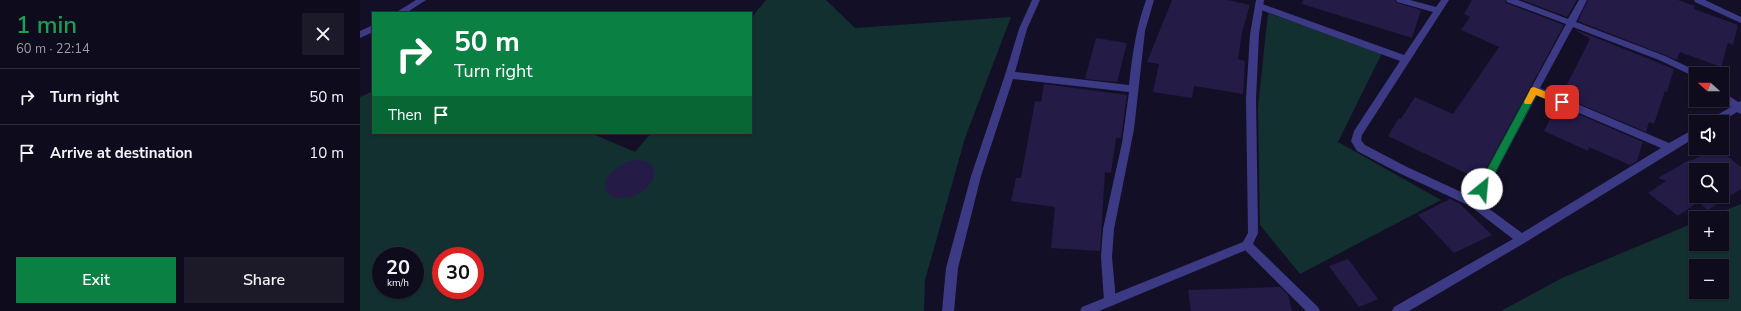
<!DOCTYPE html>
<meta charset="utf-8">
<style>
body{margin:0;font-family:"Nunito Sans",sans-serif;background:#1c1929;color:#f1f3f6;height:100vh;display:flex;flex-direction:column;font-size:15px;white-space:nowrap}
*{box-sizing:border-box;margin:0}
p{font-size:13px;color:#9b9ba3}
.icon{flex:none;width:22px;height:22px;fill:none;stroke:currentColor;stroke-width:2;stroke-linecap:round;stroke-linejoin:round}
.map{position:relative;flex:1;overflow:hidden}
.side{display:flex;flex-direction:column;background:#0e0b1c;width:360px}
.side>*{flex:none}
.top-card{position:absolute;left:12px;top:12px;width:380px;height:122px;border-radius:0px;box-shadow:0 1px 3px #0004,0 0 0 1px #2e2b3b;background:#0b8043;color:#fff;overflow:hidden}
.needle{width:26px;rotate:291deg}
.tools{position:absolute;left:1329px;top:67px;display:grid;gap:8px}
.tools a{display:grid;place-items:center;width:40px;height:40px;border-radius:0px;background:#0e0b1c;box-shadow:0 1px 3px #0004,0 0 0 1px #2e2b3b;font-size:20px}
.speed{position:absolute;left:12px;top:247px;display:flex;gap:8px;font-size:20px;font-weight:700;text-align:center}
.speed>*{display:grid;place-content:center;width:52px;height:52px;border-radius:50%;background:#0e0b1c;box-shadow:0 1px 3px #0004,0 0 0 1px #2e2b3b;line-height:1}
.speed small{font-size:10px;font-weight:400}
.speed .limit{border:6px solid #d22;background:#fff;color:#111}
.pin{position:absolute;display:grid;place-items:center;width:34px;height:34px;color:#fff;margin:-17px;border-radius:8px;box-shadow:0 2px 6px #0006}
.me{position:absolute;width:44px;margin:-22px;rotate:28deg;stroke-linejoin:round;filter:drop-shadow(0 0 3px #0008)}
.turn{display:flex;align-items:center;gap:14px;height:84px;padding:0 16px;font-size:18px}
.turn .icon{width:52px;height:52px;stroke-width:2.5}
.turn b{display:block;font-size:28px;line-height:34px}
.then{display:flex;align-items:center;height:38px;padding:0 16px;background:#0003;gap:8px;font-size:15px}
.round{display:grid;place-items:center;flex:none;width:42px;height:42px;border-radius:0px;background:#1c1929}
.head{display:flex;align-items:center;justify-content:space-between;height:68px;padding:0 16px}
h1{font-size:24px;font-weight:600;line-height:30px;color:#1e9e55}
.primary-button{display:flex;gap:8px;margin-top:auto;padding:8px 16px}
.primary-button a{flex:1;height:46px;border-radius:0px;background:#0b8043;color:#fff;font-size:16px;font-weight:600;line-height:46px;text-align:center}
.primary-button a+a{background:#1c1929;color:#f1f3f6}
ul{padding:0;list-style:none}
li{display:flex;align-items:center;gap:12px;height:56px;padding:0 16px;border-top:1px solid #2e2b3b}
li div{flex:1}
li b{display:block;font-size:15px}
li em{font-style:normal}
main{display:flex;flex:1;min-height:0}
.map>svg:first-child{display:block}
.green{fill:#12302f;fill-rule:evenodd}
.building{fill:#241b47;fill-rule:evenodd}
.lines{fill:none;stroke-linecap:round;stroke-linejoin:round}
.minor{fill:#3d3a85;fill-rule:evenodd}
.tertiary{fill:#3d3a85;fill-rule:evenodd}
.route{fill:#0b8043;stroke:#07532c}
.slow{fill:#f59e0b}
</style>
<main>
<section class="side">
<div class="head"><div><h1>1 min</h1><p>60 m · 22:14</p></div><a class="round"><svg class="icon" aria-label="close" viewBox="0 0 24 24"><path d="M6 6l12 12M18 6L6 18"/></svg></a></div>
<ul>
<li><svg class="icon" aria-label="right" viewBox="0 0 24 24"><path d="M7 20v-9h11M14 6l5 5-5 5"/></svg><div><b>Turn right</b></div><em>50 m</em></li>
<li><svg class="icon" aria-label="arrive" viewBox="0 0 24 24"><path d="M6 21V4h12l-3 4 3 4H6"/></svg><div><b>Arrive at destination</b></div><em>10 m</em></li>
</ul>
<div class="primary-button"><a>Exit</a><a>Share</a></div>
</section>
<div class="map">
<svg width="1381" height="311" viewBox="0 0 1381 311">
<rect width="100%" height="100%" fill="#130f26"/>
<!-- green -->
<g class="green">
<path d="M406,0h60l29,28 156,-11 -46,121 -40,142 -1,31h-564v-214l13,-6v42h218l44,19 16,-19h100v-115zM21,256h34v34h-34zM81,256h34v34h-34z"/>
<path d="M908,13l114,40 -44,89 103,58 -141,74 -40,-49 -2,-118z"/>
<path d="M1381,204v107h-240l61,-33 134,-56v22h26v-26h-16zM1336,266h26v26h-26z"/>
</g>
<!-- building -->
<g class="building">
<path d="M812,0h56l22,5 -8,27 -4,27 7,2 -2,33 -49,-8 -2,12 -39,-6 6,-28 -12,-2z"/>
<path d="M943,0h92l2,3 24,7 -9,28 -110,-34z"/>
<path d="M1112,0h33l1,3 58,22 -84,155 -92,-44 11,-18 2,1 14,-22 38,17 46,-67 -38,-17 9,-13 -6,-3z"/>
<path d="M1162,0h55l-10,17z"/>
<path d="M1228,0h90l17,6 -1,3 44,16 -5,20 -5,-2 -7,24 -41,-15 -3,8 -99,-39z"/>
<path d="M1214,29l100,40 -7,23 -2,-1 -11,33 -5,-2 -3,10 -85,-36 29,-57z"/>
<path d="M736,38l31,5 -10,39 -32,-3z"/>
<path d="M684,84l83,11 -6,43h-5l-5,35 -6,-1 -5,79 -49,-3 4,-41 -44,-6 5,-23h5l14,-77 6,1z"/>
<path d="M1197,105l86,37 -6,19 -7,4 -41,-18 -1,4 -44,-20z"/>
<path d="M1357,148l24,19v22l-33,21 -10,-8 -20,14 -30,-23 18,-12 -8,-3 31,-18 1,1zM1336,170h26v26h-26z"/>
<path d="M276,160l9,1 6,3 3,6v7l-4,7 -7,7 -9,5 -10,2h-9l-7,-4 -3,-6 1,-7 4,-8 16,-11z"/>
<path d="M1090,199l9,4 33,32 -38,18 -36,-38z"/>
<path d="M988,259l30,40 -19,8 -30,-41z"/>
<path d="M920,287l8,8 4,16h-101l-3,-21z"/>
</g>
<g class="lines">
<!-- minor -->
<g class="minor">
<path d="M672,0h8l-13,29 -12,43 114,13c3,-29 7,-57 17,-85h8l-9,31 -11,98 -20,100 -2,28 4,44 -2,4 -4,1 -4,-1 -2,-4 -3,-44 2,-28 19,-86 7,-51 -116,-13 -32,97 -23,92 -4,43h-12l4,-43 25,-92 34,-101 14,-46z"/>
<path d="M1036,0h14l26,7 5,-7h8l-87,135 -1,5 4,5 42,22 65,30 94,-173 -59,-22 -1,-2h12l50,19 11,-19h8l-11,22 89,34 34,16 2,2h-5v3l-3,-1 -34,-16 -86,-33 -33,61 129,55 27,-15v9l-170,105 -117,69h-17l2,-4 119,-68 -43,-33 -71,-33 -42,-22 -6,-10 3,-10 46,-70 -144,-53 -1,-2 1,-2h6l142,51 29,-43 -36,-10zM1177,95l124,53 -139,85 -42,-31z"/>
<path d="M1334,0h11l36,17v6l-46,-21z"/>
<path d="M1362,91l16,11 3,-1v13l-4,-2 -16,10h-13l2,-3 21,-12 -9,-8z"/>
<path d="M887,240l4,2 67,65 2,4h-14l-63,-63 -1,-3 1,-3z"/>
</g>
<!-- tertiary -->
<g class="tertiary">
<path d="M56,0h10l-20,13h-11z"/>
<path d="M896,0h8l-5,34 -3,65 2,134 -7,15 -152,63h-19l2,-4 161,-65 5,-9 -2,-134 4,-65z"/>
<path d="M13,25v7l-13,6v-7z"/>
</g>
</g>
<!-- route -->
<path class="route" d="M1174,87l31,13 1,2 -4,3 -26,-10 -51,97h-7l-1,-3 1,-3 53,-98z"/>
<!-- slow -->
<path class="slow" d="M1174,87l17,7 2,2 -2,3 -3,1 -12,-5 -5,9h-6l-1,-2 7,-14z"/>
</svg>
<div class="tools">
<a><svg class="needle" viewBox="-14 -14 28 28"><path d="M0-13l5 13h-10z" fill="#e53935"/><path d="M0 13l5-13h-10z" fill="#9b9ba3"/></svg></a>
<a><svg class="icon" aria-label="sound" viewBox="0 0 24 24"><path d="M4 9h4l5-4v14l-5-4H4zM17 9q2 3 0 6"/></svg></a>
<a><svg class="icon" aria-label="search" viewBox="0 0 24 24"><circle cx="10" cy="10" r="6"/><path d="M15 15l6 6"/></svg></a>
<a>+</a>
<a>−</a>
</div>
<div class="speed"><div>20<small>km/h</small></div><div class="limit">30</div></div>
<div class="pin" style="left:1202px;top:102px;background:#d93025"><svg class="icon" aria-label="arrive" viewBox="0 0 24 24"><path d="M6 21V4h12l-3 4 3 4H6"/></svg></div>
<svg class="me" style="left:1122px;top:189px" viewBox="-20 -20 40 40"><circle r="19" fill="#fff"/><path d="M0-13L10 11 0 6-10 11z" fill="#0b8043"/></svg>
<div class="top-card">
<div class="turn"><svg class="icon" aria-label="right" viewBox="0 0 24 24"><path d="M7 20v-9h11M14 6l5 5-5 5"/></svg><div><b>50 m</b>Turn right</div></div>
<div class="then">Then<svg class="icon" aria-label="arrive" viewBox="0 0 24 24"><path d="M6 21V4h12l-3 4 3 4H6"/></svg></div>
</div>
</div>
</main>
